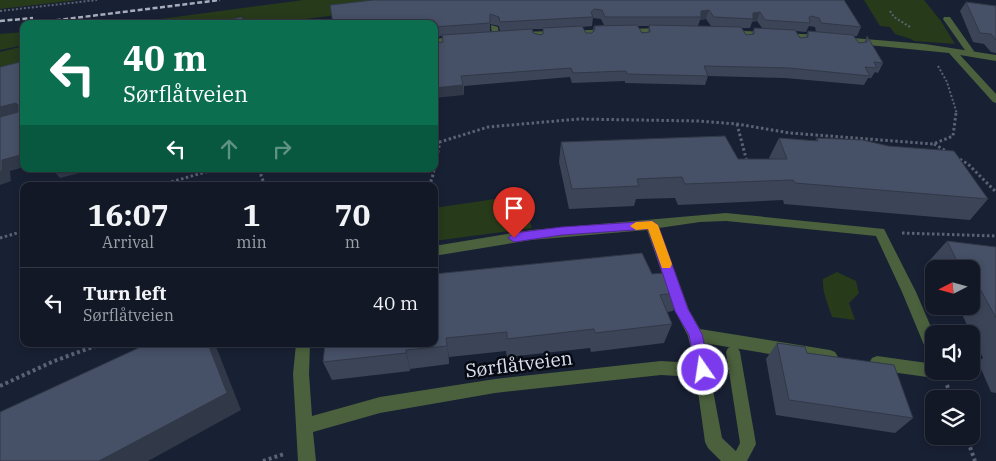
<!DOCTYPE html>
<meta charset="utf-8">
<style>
body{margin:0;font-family:"IBM Plex Serif",serif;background:#1f2532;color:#f1f3f6;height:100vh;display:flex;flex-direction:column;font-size:19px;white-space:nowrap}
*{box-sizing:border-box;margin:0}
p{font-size:16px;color:#9ca0a7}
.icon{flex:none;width:28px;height:28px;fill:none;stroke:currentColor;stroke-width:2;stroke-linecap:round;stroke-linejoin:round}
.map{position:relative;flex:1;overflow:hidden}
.drawer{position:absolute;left:20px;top:182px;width:418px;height:165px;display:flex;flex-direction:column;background:#121826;border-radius:10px;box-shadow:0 2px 8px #0003,0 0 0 1px #313743}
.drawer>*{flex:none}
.guide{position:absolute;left:20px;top:20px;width:418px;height:152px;border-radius:10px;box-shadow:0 2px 8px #0003,0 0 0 1px #313743;background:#0b6e4f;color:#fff;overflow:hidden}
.needle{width:32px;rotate:264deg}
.fabs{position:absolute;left:925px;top:260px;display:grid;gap:10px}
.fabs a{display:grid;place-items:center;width:55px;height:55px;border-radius:10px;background:#121826;box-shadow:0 2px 8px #0003,0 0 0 1px #313743;font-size:25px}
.pin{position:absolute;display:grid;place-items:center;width:42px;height:42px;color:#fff;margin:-51px -21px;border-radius:50% 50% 50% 0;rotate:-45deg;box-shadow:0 0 5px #0007}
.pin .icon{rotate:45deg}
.me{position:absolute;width:55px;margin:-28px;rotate:347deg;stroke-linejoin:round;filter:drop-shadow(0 0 4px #0008)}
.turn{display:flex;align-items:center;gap:18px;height:105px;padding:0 20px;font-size:22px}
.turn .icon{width:65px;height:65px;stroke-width:2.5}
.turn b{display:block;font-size:35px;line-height:42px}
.lanes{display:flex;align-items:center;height:48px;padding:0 20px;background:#0003;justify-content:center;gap:25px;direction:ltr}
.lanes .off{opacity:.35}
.eta{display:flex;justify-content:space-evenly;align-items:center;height:85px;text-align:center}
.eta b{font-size:30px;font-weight:700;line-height:35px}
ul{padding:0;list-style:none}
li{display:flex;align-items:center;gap:15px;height:70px;padding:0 20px;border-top:1px solid #313743}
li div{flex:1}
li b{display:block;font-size:19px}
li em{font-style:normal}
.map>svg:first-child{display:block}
.green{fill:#273a1a}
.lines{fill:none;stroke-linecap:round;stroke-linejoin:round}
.path-far2{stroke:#5b6273;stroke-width:2;stroke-dasharray:2 2;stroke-linecap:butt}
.path-far1{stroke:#5b6273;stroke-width:3;stroke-dasharray:2.5 2.5;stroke-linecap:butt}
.path{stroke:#5b6273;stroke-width:4;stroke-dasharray:3 3;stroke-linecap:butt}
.service{fill:#4b613d;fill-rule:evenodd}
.minor{fill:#4b613d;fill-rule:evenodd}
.rail{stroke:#a7adbc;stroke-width:2.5;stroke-dasharray:5 2.5;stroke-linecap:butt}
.wall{fill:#3c4558;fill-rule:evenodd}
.shaded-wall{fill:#313847}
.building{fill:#465066;stroke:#313847}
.route{fill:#7c3aed;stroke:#51269a}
.slow{fill:#f59e0b}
.labels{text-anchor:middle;stroke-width:5;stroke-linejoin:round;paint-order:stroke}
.near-street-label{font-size:19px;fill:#dae0ed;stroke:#070a12}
</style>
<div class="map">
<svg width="996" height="461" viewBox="0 0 996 461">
<rect width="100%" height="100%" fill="#182033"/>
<!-- green -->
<g class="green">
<path d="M0,0h78l-78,9z"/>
<path d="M303,0h182l-49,3 -172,21h-141z"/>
<path d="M864,0h60l17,21 14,23 -41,-3 -3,-2 -16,-5 -5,-7 -10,-1z"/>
<path d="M24,32v13l-24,5v-16z"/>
<path d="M24,46v26l-24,6v-26z"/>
<path d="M522,195l10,33 -98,13v-33z"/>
<path d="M837,272l19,9 3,12 -10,10 6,17 -23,-3c-4,-13 -10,-25 -9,-38z"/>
</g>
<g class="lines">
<!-- path-far2 -->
<g class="path-far2">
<path d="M0,11l97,-11"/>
<path d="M890,11l4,6 16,10"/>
<path d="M938,66l9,16 10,32"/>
</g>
<!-- path-far1 -->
<g class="path-far1">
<path d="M737,124l10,38"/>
<path d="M434,143l6,-1"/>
<path d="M934,144l34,20 28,28"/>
<path d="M262,169l-1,7 4,9 18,-2 6,3"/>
<path d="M157,186l59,-17"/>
<path d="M428,186l4,-7 8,-37 48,-15 91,-8 119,2 39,3 53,9 143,11 20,-8 3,-23"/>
<path d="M902,233l94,3"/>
<path d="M0,238l24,-7"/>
</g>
<!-- path -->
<g class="path">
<path d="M947,385l5,14"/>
<path d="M0,386l54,-25 47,-17"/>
<path d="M966,436l9,25"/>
<path d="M263,461l21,-7"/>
</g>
<!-- service -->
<g class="service">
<path d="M944,17h6l26,37 -1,2h-6l-26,-37z"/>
<path d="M491,25l7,2 1,11 -7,-2z"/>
<path d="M733,346l5,2 2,4 16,92 -9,17h-16l9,-18 -14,-91 2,-4z"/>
</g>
<!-- minor -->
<g class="minor">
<path d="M663,28l4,2 -1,2 -148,4 -4,-2 4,-2z"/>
<path d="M725,30l96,5 4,3 -4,3 -93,-7 -4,-2z"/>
<path d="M459,36l4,3 -1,2 -28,2v-4z"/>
<path d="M841,37l84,7 71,11v6l-36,-6 36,39v9l-3,-1 -44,-49 -111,-11v-4z"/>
<path d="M726,213l158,16 32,63 18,42v25l-5,-2 -27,-65 -26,-56 -150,-15 -26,1 -41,6 30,82 11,19 130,21 5,2 3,5 -3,5 -5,2 -126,-21 18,95 18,17 3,6h-22l-13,-13 -3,-6 -9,-65 -35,-2 -166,18 -115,20 -67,19 3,29h-18l-5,-87 3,-30h14l-1,30 3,42 68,-19 115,-18 166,-18 33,2 -6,-27 -13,-25 -28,-81 -116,10 -97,16v-10l97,-16z"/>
<path d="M877,356l57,8v7h8l-3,5 -5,2 -57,-8 -5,-2 -3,-5 3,-5z"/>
</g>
<!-- rail -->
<g class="rail">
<path d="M0,21l33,-3"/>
<path d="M26,24l194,-24"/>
</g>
</g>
<!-- wall -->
<g class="wall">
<path d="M844,0l17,27 -4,9h-3l5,7h5l3,-7 16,27 -5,10 -3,-1 -4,6h-3l-4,7 -79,-7 -77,-2 -3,9 -80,-2v-2l-53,2 -2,-6 -106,9v9l-30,-52 9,-1 -1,-6 -8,1v-13l-104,-19zM593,18l8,1 3,6 -10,1 -2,7h-6l-4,-6 10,-1zM706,19l5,7h-13l2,-6zM757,21l5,7h-8l-2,6 -6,1 -5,-7h9l2,-6zM490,24l9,2 1,5 -10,1zM638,26h11l-1,6 -6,1zM809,26l6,1 1,5 -8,-1 -2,6 -6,1 -5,-7 11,1zM532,29h11v5l-2,1 -8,-2z"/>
<path d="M966,2l30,4v47l-5,-1 -7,-8 -11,-2 -13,-31z"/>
<path d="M779,138l36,3 2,-3 171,61 -18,21 -186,-16 -1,-4 -105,5 -3,-7 -39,1 -2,7 -65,3 -10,-47 2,-20 177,17h32l-1,-1z"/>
<path d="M947,241l49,6v146l-5,-1 -13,-30 5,-4 -25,-52h13v-37h-37v3l-5,-11z"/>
<path d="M434,274h218l29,18 -8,19 -6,1 5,12 -8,19 -73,9 -1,-4 -83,9 -1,-6 -57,6v7l-39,5v2l-78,9 -9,-18z"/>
<path d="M777,343l30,10 106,65 -18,15 -119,-18 -10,-56z"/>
</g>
<!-- shaded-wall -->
<g class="shaded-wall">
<path d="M709,10l-3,9 -6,1 1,-9z"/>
<path d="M760,12l-3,9 -5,1 1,-3v-6z"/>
<path d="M463,85l1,10 -30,3v-10z"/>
<path d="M16,103l8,10 -24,6v-12z"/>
<path d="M24,154v13l-14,4 1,10 -11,4v-13l2,-12z"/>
<path d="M52,169h34l1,2 -27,7z"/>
<path d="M446,338l3,19v7l-2,-18z"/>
<path d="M208,344h7l26,66 -93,51h-49z"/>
<path d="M406,350l4,19v2l-4,-18z"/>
</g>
<!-- building -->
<g class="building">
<path d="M373,0h471l17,27 -40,-4 -2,-5 -8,-2 -2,1 1,6 -45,-3 -5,-8 -7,1v6l-39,-2 -5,-7 -8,1v6h-96l-3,-7 -8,-1 -3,3 2,5 -93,5 -1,-5 -9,-3v9l-56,4v-3h-101l-3,-19z"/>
<path d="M966,2l30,4v34l-5,-6 -11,-1z"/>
<path d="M242,17l1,7h-36z"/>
<path d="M637,25l5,8 8,-1 -1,-7 92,2 5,8 8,-1v-6l41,2 5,8 8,-1v-6l45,4 6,8 8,-1v-6l16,27 -9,-1 3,6 -12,-1 5,9 -81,-8 -85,-2 4,10 -81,-2 -1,-3 -53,2 -2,-5 -110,8 2,9 -29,3v-46v1l9,-1 -1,-7 90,-6 1,4 8,2 2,-1v-6l39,-2 4,7h6l3,-3 -1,-4z"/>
<path d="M24,61v93l-22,6v11l-2,1v-55l18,-5v-7l-2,-2 -16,4v-40z"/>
<path d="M725,136l13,23h49l-8,-21 39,3 -1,-3 46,2 25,6 66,5 34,48 -193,-16 -2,-3 -108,4 -3,-7 -45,2 2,7 -67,3 -11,-47z"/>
<path d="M947,241l49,6v71l-25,-46v-3l-11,-2z"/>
<path d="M642,253l10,21 22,-2 7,20 -21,3 12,29 -77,9 -1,-4 -87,10v-7l-61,6 1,8 -41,4v3l-83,9 2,-18h109v-70z"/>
<path d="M777,343l28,4 2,6 87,12 19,53 -124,-18z"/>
<path d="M147,344h61l19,49 -128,68h-99v-49z"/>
</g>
<!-- route -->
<path class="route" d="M652,221l6,4 30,84 14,25 8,36 -2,5 -5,1 -5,-1 -2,-5 -7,-35 -14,-24 -27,-82 -86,6 -48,7 -6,-4 6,-5 48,-6z"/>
<!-- slow -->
<path class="slow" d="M652,221l6,4 14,39 -2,4h-8l-14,-39 -12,1 -6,-4 6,-4z"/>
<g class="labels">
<!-- near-street labels -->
<g class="near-street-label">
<text transform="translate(519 364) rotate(-7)" y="7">Sørflåtveien</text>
</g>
</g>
</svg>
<div class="fabs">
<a><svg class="needle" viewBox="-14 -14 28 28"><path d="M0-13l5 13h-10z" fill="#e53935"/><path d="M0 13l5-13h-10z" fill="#9ca0a7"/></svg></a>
<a><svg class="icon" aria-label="sound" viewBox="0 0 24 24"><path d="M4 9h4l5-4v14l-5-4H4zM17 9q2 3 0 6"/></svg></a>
<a><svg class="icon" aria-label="layers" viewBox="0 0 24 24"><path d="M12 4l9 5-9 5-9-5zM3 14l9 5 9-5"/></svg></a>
</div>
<div class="pin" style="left:514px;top:238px;background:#d93025"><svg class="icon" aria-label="arrive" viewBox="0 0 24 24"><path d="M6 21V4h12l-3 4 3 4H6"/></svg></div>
<svg class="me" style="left:703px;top:370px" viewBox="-20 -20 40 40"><circle r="17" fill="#7c3aed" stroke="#fff" stroke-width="3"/><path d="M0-11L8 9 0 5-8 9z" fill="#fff"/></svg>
<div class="guide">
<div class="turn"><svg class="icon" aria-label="left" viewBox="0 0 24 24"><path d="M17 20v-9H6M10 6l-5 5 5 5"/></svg><div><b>40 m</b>Sørflåtveien</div></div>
<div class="lanes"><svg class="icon" aria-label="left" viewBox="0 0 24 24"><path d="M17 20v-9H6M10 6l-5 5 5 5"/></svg><svg class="icon off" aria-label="ahead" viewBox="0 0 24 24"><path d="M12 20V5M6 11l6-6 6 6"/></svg><svg class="icon off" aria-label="right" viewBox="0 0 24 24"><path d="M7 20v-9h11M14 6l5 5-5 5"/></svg></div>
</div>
<section class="drawer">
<div class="eta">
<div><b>16:07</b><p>Arrival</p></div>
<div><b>1</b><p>min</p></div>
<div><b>70</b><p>m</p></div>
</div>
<ul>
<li><svg class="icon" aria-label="left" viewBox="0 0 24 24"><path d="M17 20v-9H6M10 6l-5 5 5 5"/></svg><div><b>Turn left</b><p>Sørflåtveien</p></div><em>40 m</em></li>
</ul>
</section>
</div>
